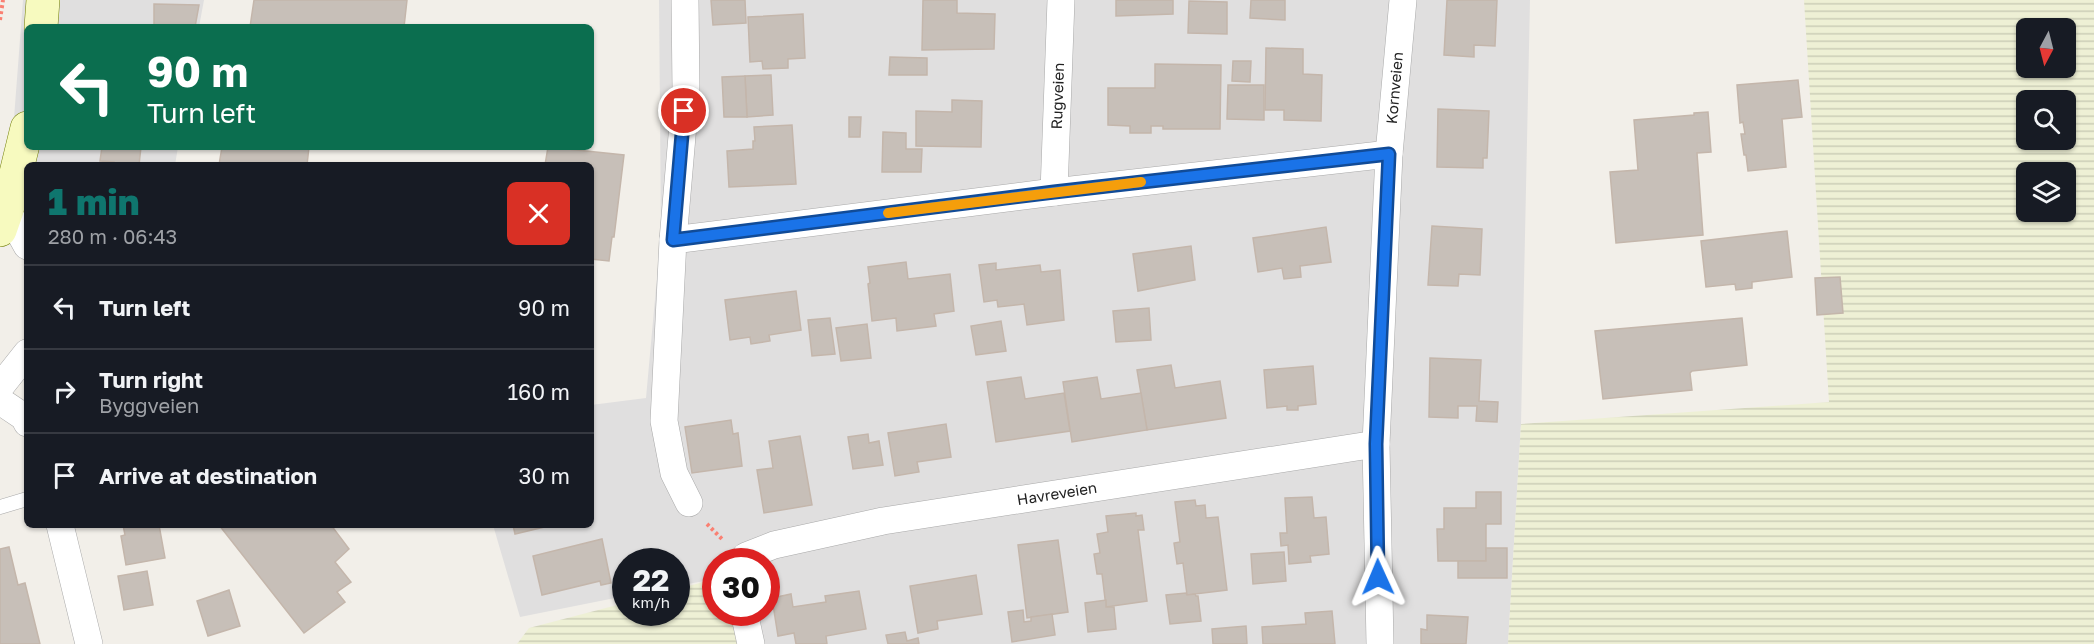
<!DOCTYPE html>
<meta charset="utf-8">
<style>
body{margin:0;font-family:"Golos Text",sans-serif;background:#242831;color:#f1f3f6;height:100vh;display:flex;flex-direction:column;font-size:22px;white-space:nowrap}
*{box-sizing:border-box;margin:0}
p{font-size:20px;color:#9ea1a6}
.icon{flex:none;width:33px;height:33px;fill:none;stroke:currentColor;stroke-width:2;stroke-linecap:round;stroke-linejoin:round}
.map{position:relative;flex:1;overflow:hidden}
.drawer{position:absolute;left:24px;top:162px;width:570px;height:366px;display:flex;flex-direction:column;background:#171b24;border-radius:9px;box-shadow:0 2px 4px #0004}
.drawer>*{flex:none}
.hud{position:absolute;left:24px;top:24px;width:570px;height:126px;border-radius:9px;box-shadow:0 2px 4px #0004;background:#0b6e4f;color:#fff;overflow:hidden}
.needle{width:39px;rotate:187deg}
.tools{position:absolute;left:2016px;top:18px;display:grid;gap:12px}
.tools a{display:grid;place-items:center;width:60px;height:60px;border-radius:9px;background:#171b24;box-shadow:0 2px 4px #0004;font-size:30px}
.speed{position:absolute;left:612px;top:548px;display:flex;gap:12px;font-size:30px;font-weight:700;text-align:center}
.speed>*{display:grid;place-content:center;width:78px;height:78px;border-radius:50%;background:#171b24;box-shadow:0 2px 4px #0004;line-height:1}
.speed small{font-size:15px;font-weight:400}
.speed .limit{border:9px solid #d22;background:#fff;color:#111}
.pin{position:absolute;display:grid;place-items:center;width:51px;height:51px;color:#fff;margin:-26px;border:3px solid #fff;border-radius:50%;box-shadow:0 2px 6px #0007}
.me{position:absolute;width:66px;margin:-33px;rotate:359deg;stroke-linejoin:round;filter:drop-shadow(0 0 4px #0008)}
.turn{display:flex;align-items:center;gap:21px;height:126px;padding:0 24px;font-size:27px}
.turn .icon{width:78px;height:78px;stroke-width:2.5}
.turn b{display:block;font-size:42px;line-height:51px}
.round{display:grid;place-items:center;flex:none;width:63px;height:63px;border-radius:9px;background:#242831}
.headline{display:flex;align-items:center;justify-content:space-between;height:102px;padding:0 24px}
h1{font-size:36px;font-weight:800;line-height:45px;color:#0f766e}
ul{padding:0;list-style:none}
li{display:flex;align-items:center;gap:18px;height:84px;padding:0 24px;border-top:2px solid #363941}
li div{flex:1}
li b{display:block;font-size:22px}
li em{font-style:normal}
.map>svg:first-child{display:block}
.residential{fill:#e0dfdf}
.farmland{fill:url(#farmland-rules);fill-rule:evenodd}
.building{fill:#c7bfb8;stroke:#c4b6ab;stroke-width:1.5}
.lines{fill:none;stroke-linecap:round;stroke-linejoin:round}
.lane-casing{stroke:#a9a9a9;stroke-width:15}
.street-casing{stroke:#a9a9a9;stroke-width:28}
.secondary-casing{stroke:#707d05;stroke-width:34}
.path{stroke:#fa8072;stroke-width:4;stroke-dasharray:3 3;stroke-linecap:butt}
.lane{stroke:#fff;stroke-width:14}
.street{stroke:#fff;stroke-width:27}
.secondary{stroke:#f7fabf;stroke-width:33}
.route-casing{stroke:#114b97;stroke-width:15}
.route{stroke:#1a73e8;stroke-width:10}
.slow{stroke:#f59e0b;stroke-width:10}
.labels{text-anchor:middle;stroke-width:4.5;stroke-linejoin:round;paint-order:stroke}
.street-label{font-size:15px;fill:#222;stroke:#fff}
</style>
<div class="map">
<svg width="2094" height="644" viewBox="0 0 2094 644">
<defs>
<pattern id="farmland-rules" width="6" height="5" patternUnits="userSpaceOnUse" patternTransform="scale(1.5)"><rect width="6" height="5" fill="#eef0d5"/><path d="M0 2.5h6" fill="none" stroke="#ccceb7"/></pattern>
</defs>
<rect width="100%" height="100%" fill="#f2efe9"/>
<!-- residential -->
<g class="residential">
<path d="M23,0h181l-5,27h-172v120h151l-3,18h-148v46l-20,-1z"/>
<path d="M659,0h871l-9,424 -13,220h-768l-8,-32h34v-51h-50l-1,18 -38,7 -1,-25h-50l-1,35 -105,21 -27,-92h98v-120l55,-7 15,-165z"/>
</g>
<!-- farmland -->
<g class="farmland">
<path d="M1804,0h290v644h-586l13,-220 308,-22zM2026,28h40v40h-40zM2026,100h40v40h-40zM2026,172h40v40h-40z"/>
<path d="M715,579l1,33h16l8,32h-223l12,-16 96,-25 1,9h50l1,-23z"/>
</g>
<!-- building -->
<g class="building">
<path d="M254,0h153l-3,27h-154z"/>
<path d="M711,0h34l1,23 -33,2z"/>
<path d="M923,0h34v13l38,1 -1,35 -72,1z"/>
<path d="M1116,0h57v14l-57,2z"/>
<path d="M1251,0h34v20l-35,-2z"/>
<path d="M1447,0h50l-2,46 -21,-1v12l-30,-2z"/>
<path d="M1189,1l38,1v32l-39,-1z"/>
<path d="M154,4l45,1 -4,22h-41z"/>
<path d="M803,14l2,44 -17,1v9l-25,1 -1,-8 -12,1 -2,-45z"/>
<path d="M1266,48l37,1v25l19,1 -1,46 -37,-1v-10h-19z"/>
<path d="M890,57l37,1v17h-38z"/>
<path d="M1233,61h18l-1,21 -18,-1z"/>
<path d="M1155,64l66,1 -1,64h-57v-3h-12v7h-21v-7l-22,-1v-37h47z"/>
<path d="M771,75l2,40 -26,2 -2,-41z"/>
<path d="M745,76l2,41h-23l-2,-40z"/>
<path d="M1798,80l4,37 -20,2 4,48 -38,4 -2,-16h-2l-3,-21h4l-2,-12 -3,1 -3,-38z"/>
<path d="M1228,85h36v35l-37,-1z"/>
<path d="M952,100l30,1 -1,46 -65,-1v-35l36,1z"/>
<path d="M1438,109l51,2 -2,47h-4v10l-46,-1z"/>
<path d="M1708,112l3,40 -14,1 6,82 -87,8 -6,-71 28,-2 -4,-50 60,-5v-2z"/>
<path d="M849,117h12l-1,20h-11z"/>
<path d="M792,125l4,59 -67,3 -2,-36 26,-2v-8h2l-1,-14z"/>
<path d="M883,132l23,1v16h16l-1,23h-39z"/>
<path d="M102,147h39l-2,18h-25v-3l-14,-1z"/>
<path d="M222,147h87l-2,18h-88z"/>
<path d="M548,147l76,8 -10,82h-2l-3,24 -18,-2v-94h-46z"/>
<path d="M1432,226l50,3 -2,46 -21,-1 -1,12 -30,-1z"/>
<path d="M1326,227l5,35 -31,4 1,11 -17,2 -2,-11 -24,4 -5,-34z"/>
<path d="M1787,231l5,46 -40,5v6l-16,2 -1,-6 -29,3 -5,-46z"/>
<path d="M1191,246l4,34 -57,11 -5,-37z"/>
<path d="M906,262l2,17 42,-5 4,37 -20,3 2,12 -39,5 -1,-13 -24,3 -4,-37 2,-1 -2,-16z"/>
<path d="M996,263v7l44,-5 1,7 19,-2 4,50 -37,5 -3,-21 -26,3 -1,-7 -13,2 -5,-37z"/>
<path d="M1840,277l3,36 -26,2 -2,-37z"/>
<path d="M796,291l5,39 -32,5 1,6 -19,3 -1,-7 -20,3 -5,-40z"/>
<path d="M1149,308l2,32 -35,2 -3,-31z"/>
<path d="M830,318l5,36 -23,2 -4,-36z"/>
<path d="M1742,318l5,47 -55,6 -2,2 2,17 -89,9 -8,-68z"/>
<path d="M1001,321l5,30 -30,4 -5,-29z"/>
<path d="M867,324l4,34 -30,3 -5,-33z"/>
<path d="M1430,358l51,2 -2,41 19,1 -1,20 -21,-1 1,-15h-19v12l-29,-1z"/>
<path d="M1171,365l4,23 45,-7 6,37 -79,12 -10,-60z"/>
<path d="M1313,366l3,38 -18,2v4h-11v-4l-20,2 -3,-38z"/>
<path d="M1021,377l4,22 39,-6 6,38 -74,11 -9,-60z"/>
<path d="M1097,377l4,22 40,-6 6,37 -75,12 -9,-60z"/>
<path d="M731,420l2,14 5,-1 4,33 -50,7 -7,-46z"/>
<path d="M946,424l5,33 -34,5 2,10 -24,4 -7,-43z"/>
<path d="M868,434l1,9 10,-2 4,24 -30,4 -5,-32z"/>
<path d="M800,436l12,69 -48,8 -7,-43 16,-2 -4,-27z"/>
<path d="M1476,492h25v32h-15v37h-48l-1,-32h7v-21h32z"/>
<path d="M1312,497l2,21 12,-1 3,37 -19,2 1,6 -22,2 -1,-19 -7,1 -1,-13h7l-2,-35z"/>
<path d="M1195,500l1,6 9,-1 1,13 12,-1 9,73 -40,5 -4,-32 -6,1 -3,-21 6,-1 -5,-40z"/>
<path d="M1136,513v3l6,-1 2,15h-6l9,71 -41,6 -4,-33h-5l-3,-20 6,-1 -3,-19 11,-2 -2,-16z"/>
<path d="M123,525h36l6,33 -39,7 -5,-29 4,-1z"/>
<path d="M219,525h112l18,24 -14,13 16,20 -14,10 8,10 -41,31z"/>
<path d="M513,525h36v1l-34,8z"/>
<path d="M602,539l9,44 -10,2 -1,-4 -58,14 -9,-39z"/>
<path d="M1058,540l10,72 -41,6 -9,-73z"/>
<path d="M9,547l9,38 7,-2 15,61h-40v-95z"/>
<path d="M1486,548h21v30h-49v-17h28z"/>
<path d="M1284,552l2,29 -33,3 -2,-30z"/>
<path d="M147,571l6,34 -29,5 -6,-34z"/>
<path d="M976,575l6,39 -45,7 1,8 -20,4 -8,-47z"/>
<path d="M229,590l11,36 -32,10 -11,-35z"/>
<path d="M859,591l7,38 -40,7 1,8h-31l-2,-11 -16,3 -6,-38 19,-4 2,13 33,-5 -1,-6z"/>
<path d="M1186,593l1,2 8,-1 1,2h2l3,25 -31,3 -4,-29z"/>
<path d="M1106,600v7h8l2,22 -28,3 -3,-29z"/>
<path d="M1023,610l1,12 7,-1v-4l21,-3 3,21 -43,7 -4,-30z"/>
<path d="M1332,611l3,33h-72l-1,-17 44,-3 -1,-11z"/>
<path d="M1427,615l41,2 -2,27h-45v-15l6,1z"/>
<path d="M1246,626l1,18h-34l-1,-15z"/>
<path d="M905,632l2,9 11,-3 1,6h-31l-2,-9z"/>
</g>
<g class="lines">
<!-- lane casing -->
<g class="lane-casing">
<path id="lane" d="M0,507l27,-8"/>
</g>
<!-- street casing -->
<g class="street-casing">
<g id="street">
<path d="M1054,192l7,-192"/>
<path d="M7,210l20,36"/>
<path d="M673,240l13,-150 -1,-90"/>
<path d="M0,387l27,-34"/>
<path d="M0,401l24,16 3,6"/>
<path d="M689,503l-15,-30 -10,-52 9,-181 381,-48 335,-38"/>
<path d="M60,525l29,119"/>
<path d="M746,561v-5l28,-11 109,-24 493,-77"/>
<path d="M744,612l7,32"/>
<path d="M1380,644l-4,-200 13,-290 14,-154"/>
</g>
</g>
<!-- secondary casing -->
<g class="secondary-casing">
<g id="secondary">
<path d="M41,27l2,-27"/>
<path d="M0,230l7,-20 20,-82"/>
</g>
</g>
<!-- path -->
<g class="path">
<path d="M0,20l3,-20"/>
<path d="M707,524l16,16"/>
</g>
<!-- lane -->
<use href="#lane" class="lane"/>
<!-- street -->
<use href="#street" class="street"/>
<!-- secondary -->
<use href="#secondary" class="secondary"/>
</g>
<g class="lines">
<!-- route casing -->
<g class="route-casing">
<path id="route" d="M684,111l-11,129 381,-48 335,-38 -13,290 2,133"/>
</g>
<!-- route -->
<use href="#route" class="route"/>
<!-- slow -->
<path class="slow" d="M888,213l253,-31"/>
</g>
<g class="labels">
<!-- street labels -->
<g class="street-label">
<text transform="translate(1395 88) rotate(-85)" y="5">Kornveien</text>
<text transform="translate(1058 96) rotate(-88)" y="5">Rugveien</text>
<text transform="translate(1057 494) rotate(-9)" y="5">Havreveien</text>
</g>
</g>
</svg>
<div class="tools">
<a><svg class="needle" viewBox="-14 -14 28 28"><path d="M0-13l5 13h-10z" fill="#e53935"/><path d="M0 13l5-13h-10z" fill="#9ea1a6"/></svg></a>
<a><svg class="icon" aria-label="search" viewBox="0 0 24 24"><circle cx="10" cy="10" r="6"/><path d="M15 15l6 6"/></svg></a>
<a><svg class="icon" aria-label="layers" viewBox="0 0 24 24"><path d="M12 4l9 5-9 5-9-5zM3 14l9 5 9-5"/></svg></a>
</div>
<div class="speed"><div>22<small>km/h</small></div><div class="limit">30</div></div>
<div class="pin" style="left:684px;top:111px;background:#d93025"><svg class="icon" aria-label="arrive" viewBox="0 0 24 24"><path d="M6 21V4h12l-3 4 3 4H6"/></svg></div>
<svg class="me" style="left:1378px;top:577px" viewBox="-20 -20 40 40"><path d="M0-17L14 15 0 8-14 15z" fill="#1a73e8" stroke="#fff" stroke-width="4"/></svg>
<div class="hud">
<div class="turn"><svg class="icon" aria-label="left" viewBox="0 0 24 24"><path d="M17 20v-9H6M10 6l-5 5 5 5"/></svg><div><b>90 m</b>Turn left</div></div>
</div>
<section class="drawer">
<div class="headline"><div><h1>1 min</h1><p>280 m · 06:43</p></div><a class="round" style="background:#d93025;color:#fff"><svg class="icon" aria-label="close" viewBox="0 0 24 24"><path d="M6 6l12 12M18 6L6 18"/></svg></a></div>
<ul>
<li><svg class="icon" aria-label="left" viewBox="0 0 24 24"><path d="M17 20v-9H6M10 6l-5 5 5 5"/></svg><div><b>Turn left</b></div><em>90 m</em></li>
<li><svg class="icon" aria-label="right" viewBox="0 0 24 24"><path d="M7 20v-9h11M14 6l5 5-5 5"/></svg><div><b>Turn right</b><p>Byggveien</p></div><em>160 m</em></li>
<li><svg class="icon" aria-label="arrive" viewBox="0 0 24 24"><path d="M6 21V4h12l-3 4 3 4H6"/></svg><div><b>Arrive at destination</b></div><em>30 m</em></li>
</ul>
</section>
</div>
